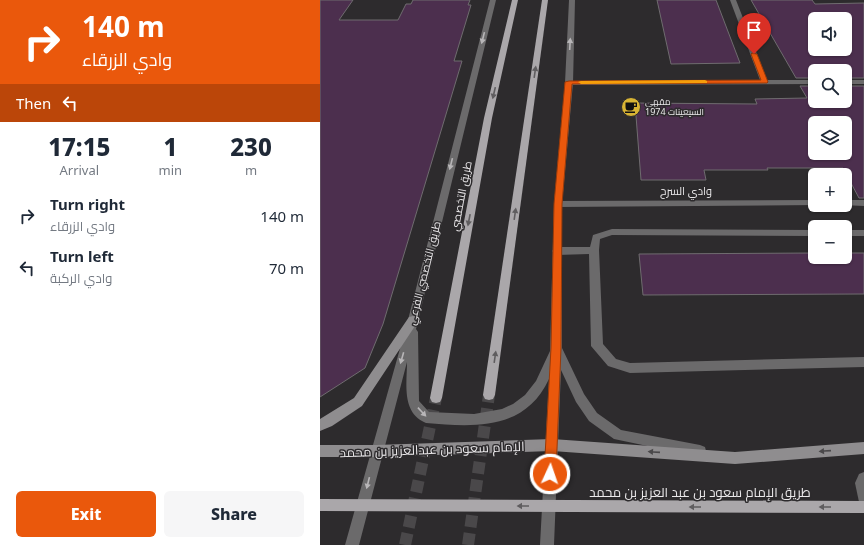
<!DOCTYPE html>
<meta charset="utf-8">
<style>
body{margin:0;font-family:"Noto Sans",Cairo,sans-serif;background:#f6f6f7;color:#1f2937;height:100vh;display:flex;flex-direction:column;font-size:15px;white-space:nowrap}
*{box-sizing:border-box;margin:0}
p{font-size:13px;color:#747a83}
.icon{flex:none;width:22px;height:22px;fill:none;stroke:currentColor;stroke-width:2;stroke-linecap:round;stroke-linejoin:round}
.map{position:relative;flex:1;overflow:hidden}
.sheet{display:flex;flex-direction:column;background:#fff;width:320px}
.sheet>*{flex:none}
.hud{background:#ea580c;color:#fff;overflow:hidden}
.buttons{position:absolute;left:488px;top:12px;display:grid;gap:8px}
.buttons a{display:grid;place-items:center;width:44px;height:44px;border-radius:6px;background:#fff;box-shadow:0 1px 3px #0004;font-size:20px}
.pin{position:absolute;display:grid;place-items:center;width:34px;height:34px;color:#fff;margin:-41px -17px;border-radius:50% 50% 50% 0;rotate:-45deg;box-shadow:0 0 4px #0007}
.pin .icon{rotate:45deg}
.me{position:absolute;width:44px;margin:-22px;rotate:3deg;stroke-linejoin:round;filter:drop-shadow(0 0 3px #0008)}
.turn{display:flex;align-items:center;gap:14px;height:84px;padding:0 16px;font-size:18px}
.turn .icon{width:52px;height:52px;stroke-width:2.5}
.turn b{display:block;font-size:28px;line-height:34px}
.then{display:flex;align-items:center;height:38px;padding:0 16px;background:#0003;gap:8px;font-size:15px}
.eta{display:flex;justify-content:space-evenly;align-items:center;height:68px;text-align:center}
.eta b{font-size:24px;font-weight:800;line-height:28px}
.primary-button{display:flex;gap:8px;margin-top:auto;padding:8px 16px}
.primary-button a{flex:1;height:46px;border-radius:6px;background:#ea580c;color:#fff;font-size:16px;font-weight:800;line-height:46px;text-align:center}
.primary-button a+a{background:#f6f6f7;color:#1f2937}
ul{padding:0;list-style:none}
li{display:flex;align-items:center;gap:12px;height:52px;padding:0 16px}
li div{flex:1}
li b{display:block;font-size:15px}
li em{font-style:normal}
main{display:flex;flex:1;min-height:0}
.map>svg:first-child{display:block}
.building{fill:#4c2f4e;stroke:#6f6c6f;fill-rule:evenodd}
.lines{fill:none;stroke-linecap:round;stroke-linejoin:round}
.primary-tunnel{stroke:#4a484a;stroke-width:12;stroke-dasharray:12 6;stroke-linecap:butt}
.service{fill:#6b6a6b;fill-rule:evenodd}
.minor{fill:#6b6a6b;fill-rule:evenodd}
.tertiary{fill:#6b6a6b;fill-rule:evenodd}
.secondary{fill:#8f8d8f;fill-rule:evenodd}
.primary{fill:#aaa7aa;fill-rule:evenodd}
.primary-bridge{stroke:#aaa7aa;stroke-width:12}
.oneway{fill:#b8b6b8}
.oneway2{fill:#5f5d5f}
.oneway3{fill:#4a484a}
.route{fill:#ea580c;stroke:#983908}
.slow{fill:#f59e0b}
.labels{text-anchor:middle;stroke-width:3;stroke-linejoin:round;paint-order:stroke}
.far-poi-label{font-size:9px;fill:#ebe9eb;stroke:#2d2b2d;text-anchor:start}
.street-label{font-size:11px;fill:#ebe9eb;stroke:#2d2b2d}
.near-street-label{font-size:13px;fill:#ebe9eb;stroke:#2d2b2d}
</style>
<main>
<section class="sheet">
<div class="hud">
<div class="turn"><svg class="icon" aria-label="right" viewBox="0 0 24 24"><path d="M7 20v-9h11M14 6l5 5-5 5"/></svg><div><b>140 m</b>وادي الزرقاء</div></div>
<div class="then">Then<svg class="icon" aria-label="left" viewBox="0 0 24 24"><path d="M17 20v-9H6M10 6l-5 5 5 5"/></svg></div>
</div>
<div class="eta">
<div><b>17:15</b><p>Arrival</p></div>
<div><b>1</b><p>min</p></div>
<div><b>230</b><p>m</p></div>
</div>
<ul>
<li><svg class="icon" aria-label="right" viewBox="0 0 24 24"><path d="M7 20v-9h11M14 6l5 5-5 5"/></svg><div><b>Turn right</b><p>وادي الزرقاء</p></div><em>140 m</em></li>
<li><svg class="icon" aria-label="left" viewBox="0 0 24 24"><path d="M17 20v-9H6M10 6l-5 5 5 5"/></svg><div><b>Turn left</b><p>وادي الركبة</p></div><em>70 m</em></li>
</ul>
<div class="primary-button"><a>Exit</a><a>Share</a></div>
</section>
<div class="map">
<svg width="544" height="545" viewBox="0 0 544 545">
<rect width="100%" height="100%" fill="#2d2b2d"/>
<!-- building -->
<g class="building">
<path d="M0,0h33l-14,20h59l8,-16h5l2,-4h57l-2,5h3l-17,56h8l-79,263 -18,44 -45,29z"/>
<path d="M337,0h59l24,63 -69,1z"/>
<path d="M431,0h61l3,4 49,-1v75h-19v-7h-30v7h-19zM495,19h30v30h-30z"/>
<path d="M480,86h15v15h30v-15h19v112h-5l-16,-30h-76l1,2h-64l2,10h-65l-6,-77 122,1 -2,-5 52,-1zM495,123h30v30h-30z"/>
<path d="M495,253v4h30v-4h19v41l-221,1 -4,-41z"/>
</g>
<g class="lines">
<!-- primary-tunnel -->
<g class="primary-tunnel">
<path d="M85,545l31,-147"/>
<path d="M148,545l21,-150"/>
</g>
<!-- service -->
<g class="service">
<path d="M292,229l203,1v6l-203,-1 -12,4 -1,11 4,94 13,15 14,4 234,-6v10l-234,6 -22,-7 -17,-20 -2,-92 -32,1 -5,-4 5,-4h33l3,-12z"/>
<rect x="525" y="230" width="19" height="6"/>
</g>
<!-- minor -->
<g class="minor">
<path d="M410,0h6l31,80h48v4l-246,1 -4,-2 4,-2 191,-1z"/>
<rect x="525" y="80" width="19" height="4"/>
<path d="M495,200v5h3l-260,2 -4,-3 4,-3z"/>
<path d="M525,200h19v6l-22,-1h3z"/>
</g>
<!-- tertiary -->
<g class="tertiary">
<path d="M170,0h6l-80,329 2,3 1,69 10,11 45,2 28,-5 11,-5 12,-9 11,-14 14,-30 4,-147 11,-121 4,-83h6l-2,83 -11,121v144l22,46 13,19 24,17 79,15 5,2 1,4 -1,4 -5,2 -86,-18 -25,-18 -13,-19 -15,-32 -7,175h-14l9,-166c-24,52 -75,48 -123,44 -25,-10 -19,-40 -19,-61l-48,183h-14l63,-225z"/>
<path d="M544,472v32l-5,-2 -4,-19 4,-9z"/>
</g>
<!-- secondary -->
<g class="secondary">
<path d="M93,316l4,1 1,3 -1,3 -55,83 -30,20 -12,5v-12l34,-21 55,-81z"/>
<path d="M232,439l183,13 129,-10v12l-129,10 -183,-13 -176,6h-56v-12h56z"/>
</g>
<!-- primary -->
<g class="primary">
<path d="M192,0h6l-26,118 -50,280 -2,4 -4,1 -4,-1 -2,-4 54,-280z"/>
<path d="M222,0h6l-53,395 -2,4 -4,1 -4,-1 -2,-4z"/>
</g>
<!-- primary-bridge -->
<path class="primary-bridge" d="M0,505l544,2"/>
</g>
<!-- one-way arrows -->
<defs><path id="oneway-solid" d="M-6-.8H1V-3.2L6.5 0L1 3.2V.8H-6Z"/></defs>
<g class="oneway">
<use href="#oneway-solid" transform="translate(163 38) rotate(104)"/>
<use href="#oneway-solid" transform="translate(250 44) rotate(-87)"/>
<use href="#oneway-solid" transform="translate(131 164) rotate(104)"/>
<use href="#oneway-solid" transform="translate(82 358) rotate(106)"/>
<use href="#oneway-solid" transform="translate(102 412) rotate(47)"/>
<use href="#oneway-solid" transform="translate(48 483) rotate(104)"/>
</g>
<g class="oneway2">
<use href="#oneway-solid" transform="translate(215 72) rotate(-82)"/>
<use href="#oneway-solid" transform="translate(174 93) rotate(103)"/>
<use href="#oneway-solid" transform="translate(195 214) rotate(-82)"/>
<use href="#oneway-solid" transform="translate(149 220) rotate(101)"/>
<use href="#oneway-solid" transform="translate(175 357) rotate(-82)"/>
<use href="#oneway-solid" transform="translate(203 506) rotate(-180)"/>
<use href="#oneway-solid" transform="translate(375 507) rotate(-180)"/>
<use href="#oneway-solid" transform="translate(505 507) rotate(-180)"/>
</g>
<g class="oneway3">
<use href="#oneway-solid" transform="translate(505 451) rotate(176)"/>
<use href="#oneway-solid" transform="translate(334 452) rotate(-176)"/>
</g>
<!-- route -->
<path class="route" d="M432,53l5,1 11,28 -1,1 -195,1 -10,120 -1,144 -5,126 -1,4 -5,2 -4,-2 -2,-4 7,-126 3,-144 11,-122 4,-1 192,-1 -10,-26z"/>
<!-- slow -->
<path class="slow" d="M385,80l2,1v2l-126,1 -3,-2 3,-1z"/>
<!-- icons -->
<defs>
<g id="cafe-disc" transform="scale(1)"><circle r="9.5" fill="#d8b434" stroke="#2d2b2d"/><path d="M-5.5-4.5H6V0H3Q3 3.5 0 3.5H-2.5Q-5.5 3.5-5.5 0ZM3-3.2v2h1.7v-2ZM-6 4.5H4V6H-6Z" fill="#111"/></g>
</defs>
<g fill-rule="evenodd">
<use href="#cafe-disc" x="311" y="107"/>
</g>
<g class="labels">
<!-- far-poi labels -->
<g class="far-poi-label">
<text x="325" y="105">مقهى<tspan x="325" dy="10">السيعينات 1974</tspan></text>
</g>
<!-- street labels -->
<g class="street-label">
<text x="366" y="195">وادي السرح</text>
<text transform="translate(141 196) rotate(-79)" y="4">طريق التخصصي</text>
<text transform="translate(104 273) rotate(-76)" y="4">طريق التخصصي الفرعي</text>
</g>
<!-- near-street labels -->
<g class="near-street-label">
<text transform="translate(112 449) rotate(-2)" y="5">الإمام سعود بن عبدالعزيز بن محمد</text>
<text x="380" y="497">طريق الإمام سعود بن عبد العزيز بن محمد</text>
</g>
</g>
</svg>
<div class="buttons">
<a><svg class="icon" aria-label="sound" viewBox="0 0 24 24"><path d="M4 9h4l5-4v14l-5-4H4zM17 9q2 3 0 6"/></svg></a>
<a><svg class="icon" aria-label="search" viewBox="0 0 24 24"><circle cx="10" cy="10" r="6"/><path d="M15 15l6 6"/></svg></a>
<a><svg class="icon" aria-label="layers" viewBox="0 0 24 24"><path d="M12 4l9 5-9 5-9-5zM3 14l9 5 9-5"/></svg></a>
<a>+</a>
<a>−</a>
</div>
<div class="pin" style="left:434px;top:54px;background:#d93025"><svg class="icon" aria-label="arrive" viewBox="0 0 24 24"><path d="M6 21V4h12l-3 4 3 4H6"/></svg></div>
<svg class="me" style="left:230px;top:474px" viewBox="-20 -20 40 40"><circle r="17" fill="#ea580c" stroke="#fff" stroke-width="3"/><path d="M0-11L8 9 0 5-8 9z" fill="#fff"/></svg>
</div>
</main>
